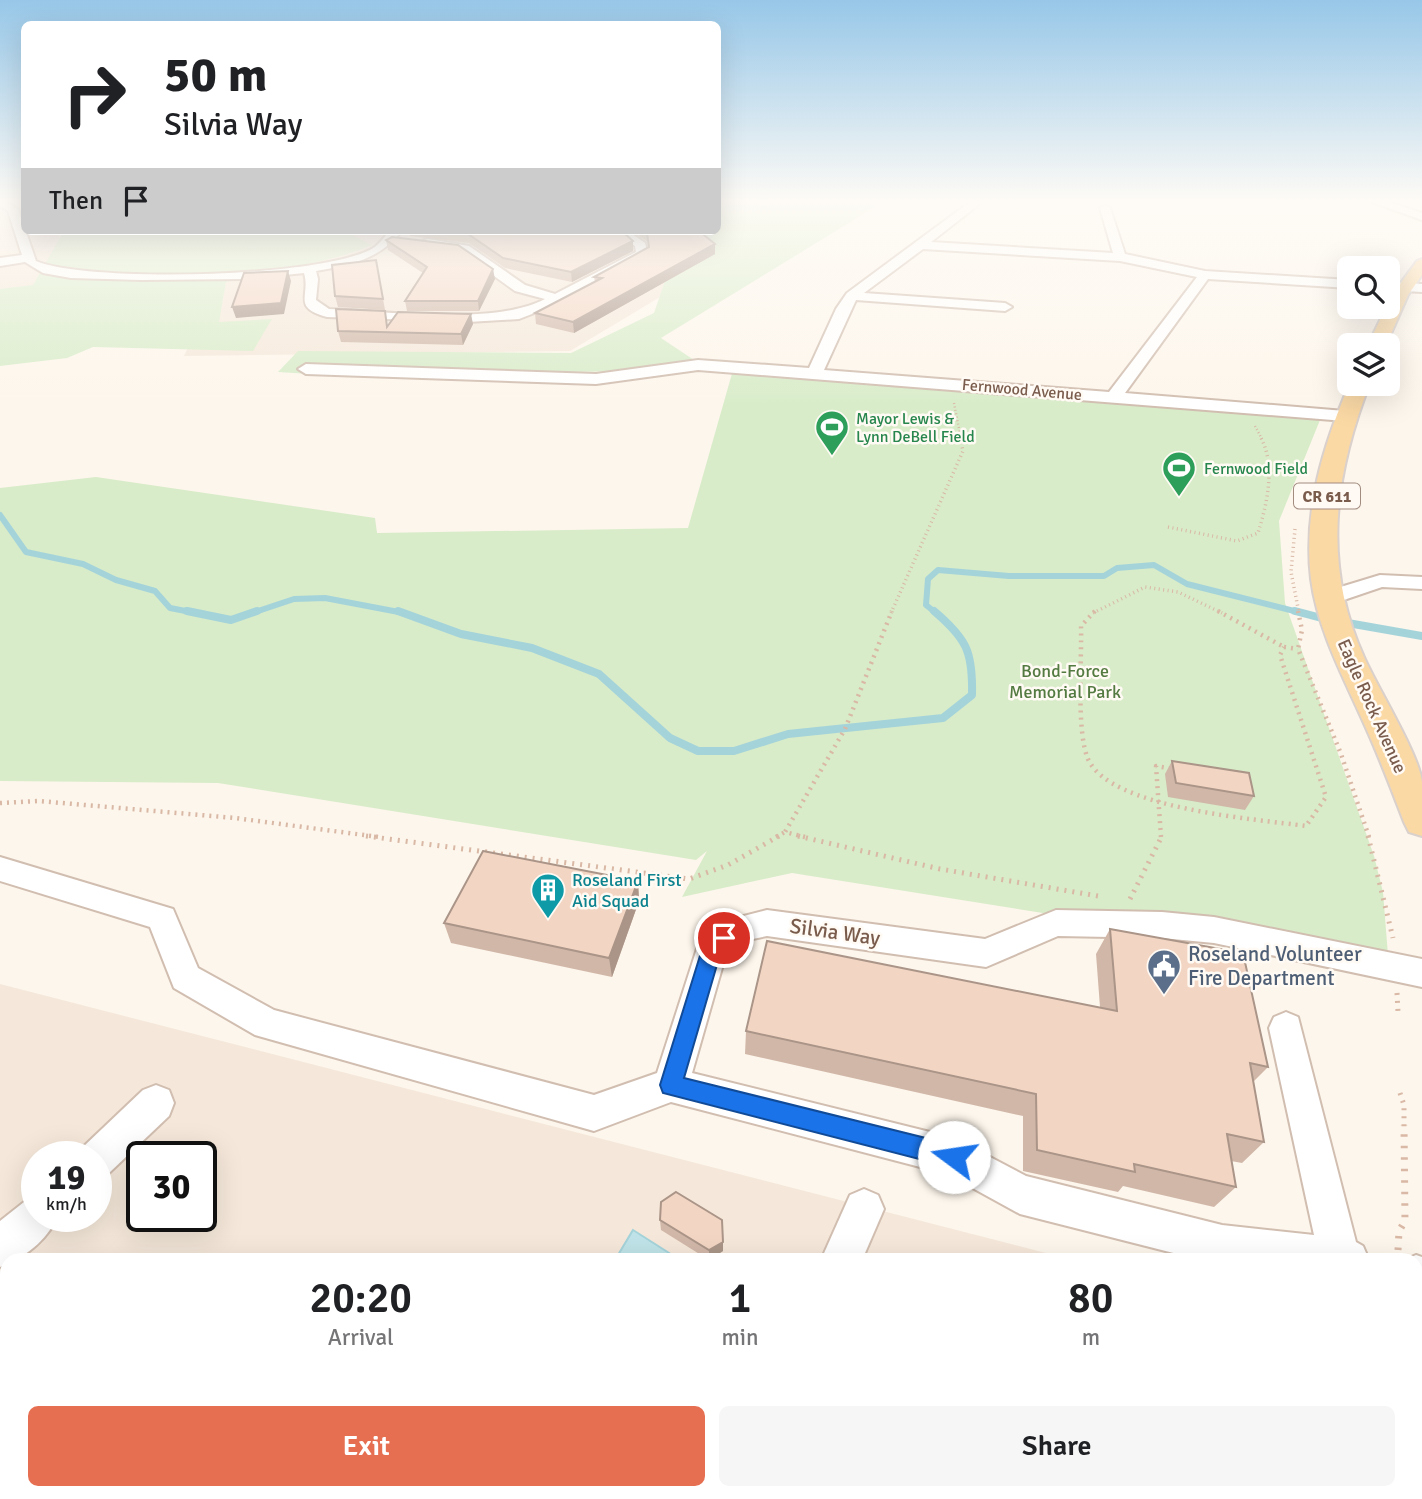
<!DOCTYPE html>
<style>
body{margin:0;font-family:Signika,sans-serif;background:#f6f6f6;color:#202124;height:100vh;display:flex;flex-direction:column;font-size:26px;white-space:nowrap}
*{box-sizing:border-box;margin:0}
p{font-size:23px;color:#757577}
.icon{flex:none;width:38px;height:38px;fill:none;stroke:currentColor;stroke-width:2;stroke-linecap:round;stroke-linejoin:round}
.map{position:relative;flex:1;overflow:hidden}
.panel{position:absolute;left:0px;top:1253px;width:1423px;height:247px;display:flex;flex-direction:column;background:#fff;border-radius:21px 21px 0 0;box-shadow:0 7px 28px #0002}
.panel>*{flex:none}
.guide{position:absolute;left:21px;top:21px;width:700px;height:214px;border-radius:10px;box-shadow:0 7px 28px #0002;background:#fff;color:#202124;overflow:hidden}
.fabs{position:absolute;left:1337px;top:256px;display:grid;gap:14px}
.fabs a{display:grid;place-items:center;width:63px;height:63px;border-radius:10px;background:#fff;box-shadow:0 7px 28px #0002;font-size:35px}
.speed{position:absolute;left:21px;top:1141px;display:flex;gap:14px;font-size:35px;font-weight:700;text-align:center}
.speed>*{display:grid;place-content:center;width:91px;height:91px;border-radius:50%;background:#fff;box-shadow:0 7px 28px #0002;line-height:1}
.speed small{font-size:18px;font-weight:400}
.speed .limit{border:4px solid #111;border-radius:10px;background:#fff;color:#111}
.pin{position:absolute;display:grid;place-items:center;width:60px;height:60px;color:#fff;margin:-30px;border:4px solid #fff;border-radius:50%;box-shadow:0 2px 7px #0007}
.me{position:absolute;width:77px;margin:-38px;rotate:284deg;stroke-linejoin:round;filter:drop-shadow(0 0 5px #0008)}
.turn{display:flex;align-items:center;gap:24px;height:147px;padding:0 28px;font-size:32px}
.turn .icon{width:91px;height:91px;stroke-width:2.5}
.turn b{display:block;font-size:49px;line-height:60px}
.then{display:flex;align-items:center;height:66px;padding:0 28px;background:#0003;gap:14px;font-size:26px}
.eta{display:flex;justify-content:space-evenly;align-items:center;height:119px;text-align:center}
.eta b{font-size:42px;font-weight:600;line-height:49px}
.primary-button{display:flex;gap:14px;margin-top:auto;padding:14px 28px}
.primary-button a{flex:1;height:80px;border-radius:10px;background:#e76f51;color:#fff;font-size:28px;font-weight:600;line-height:80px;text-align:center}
.primary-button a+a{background:#f6f6f6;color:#202124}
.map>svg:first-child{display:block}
.residential{fill:#f5e8da;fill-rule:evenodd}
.green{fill:#d8ecc9}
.water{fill:#bfe3e8;stroke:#a5d3da;stroke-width:2}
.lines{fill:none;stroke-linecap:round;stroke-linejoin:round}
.stream-far1{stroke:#a5d3da;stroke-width:6}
.stream{stroke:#a5d3da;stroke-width:8}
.minor-casing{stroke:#d1beb0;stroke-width:4}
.major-casing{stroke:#dad1cd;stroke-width:4}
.path-far4{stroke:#d9b8a5;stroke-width:2.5;stroke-dasharray:1 2.5;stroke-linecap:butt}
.path-far3{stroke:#d9b8a5;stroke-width:3.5;stroke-dasharray:1 3.5;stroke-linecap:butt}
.path-far2{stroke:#d9b8a5;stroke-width:4.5;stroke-dasharray:2 5;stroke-linecap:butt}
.path-far1{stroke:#d9b8a5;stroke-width:5;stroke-dasharray:2 6;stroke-linecap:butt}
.path{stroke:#d9b8a5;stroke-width:7;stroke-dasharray:2.5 9;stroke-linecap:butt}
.minor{fill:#fff;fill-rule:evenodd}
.major{fill:#fbd9a5;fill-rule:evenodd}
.wall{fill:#d1b7a8}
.shaded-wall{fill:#aa9588}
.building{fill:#f3d5c3;stroke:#aa9588;stroke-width:2}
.route{fill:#1a73e8;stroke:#114b97;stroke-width:2}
.labels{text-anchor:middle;stroke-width:5;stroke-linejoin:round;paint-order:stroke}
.far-street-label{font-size:16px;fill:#7a5c4d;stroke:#fffaf3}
.far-leisure-label{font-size:16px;fill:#27864d;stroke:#fffaf3;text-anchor:start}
.shield{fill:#fffaf3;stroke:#a28b7f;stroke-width:2}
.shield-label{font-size:16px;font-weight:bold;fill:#7a5c4d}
.park-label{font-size:18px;fill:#537a41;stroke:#fffaf3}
.street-label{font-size:18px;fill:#7a5c4d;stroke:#fffaf3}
.culture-label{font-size:18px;fill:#0d838f;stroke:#fffaf3;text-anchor:start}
.near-street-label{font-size:21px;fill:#7a5c4d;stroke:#fffaf3}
.near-service-label{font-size:21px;fill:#4e5e75;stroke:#fffaf3;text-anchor:start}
</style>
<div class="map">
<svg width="1422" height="1499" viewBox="0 0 1422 1499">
<rect width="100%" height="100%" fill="#fdf6ec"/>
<!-- residential -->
<g class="residential">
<path d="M0,199h24v32h31l17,26 222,-26h415l28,20 -167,100 -386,5 33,-71 -217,11z"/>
<path d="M0,984l1073,276h-1066v233h1199l-3,6h-1203zM37,1157h59v59h-59zM142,1157h59v59h-59z"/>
</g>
<!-- green -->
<g class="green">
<path d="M718,199h170l-227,139 48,32 -382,5 -49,-3 20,-21 273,2 83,-40 28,-82h36z"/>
<path d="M64,231h280l28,14c-47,20 -97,23 -146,37l-7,40 53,-3 -19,32 -160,-4 -26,11 -67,8v-77l33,-4z"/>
<path d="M733,370l587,50 -41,101 6,82 89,253 9,36 6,76 -597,-95 -110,24 25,-46 -11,9 -478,-77 -218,-2v-293l96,-11 279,41 2,15 311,-5z"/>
<path d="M911,1493h134l10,6h-146z"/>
</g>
<!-- water -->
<path class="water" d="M633,1230l47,30h-65z"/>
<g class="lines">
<!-- stream-far1 -->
<g class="stream-far1">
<path d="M0,515l26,37 57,12 33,16 39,11 15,17 26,5"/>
<path d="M252,613l42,-14 31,-1 79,15"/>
<path d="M936,613l-10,-8 2,-26 10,-9 71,6h95l13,-8 37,-3 33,19 115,29"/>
</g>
<!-- stream -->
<g class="stream">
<path d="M187,611l44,9 26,-9"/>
<path d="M398,611l63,23 71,14 67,26 71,64 28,13h36l54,-17 155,-16 29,-23c1,-43 -5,-56 -38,-84"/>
<path d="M1295,611l34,9"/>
<path d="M1342,622l80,14"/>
</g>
<!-- minor casing -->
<g class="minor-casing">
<g id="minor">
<path d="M0,199l18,10 18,52c52,22 292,17 339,-14 5,-4 10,-11 15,-16h12c-24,29 -51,34 -86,40l2,8 -2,21 13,9c59,2 165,17 216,-10l-30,-8 -54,-39 -37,-8v-4l4,-1 41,7 56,39 30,9 81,-42 -1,-6 -21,-15h14l17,12 3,11 -85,48 -44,17 -51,3 -141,-5c-36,-10 -16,-21 -23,-44l-58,6 -105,1 -70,-2 -28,-5 -18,-11 -25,4v-8l22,-3 -14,-44 -8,-5z"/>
<path d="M974,199h12l-55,43 182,11 -13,-45 5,-3 5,3 15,46 80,17 144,9v8l-141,-9 -83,114 220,18 8,5 -8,5 -647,-51 -102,14 -290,-10 -8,-5 8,-5 290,10 102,-14 111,8 27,-59 11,-16zM923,249l197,12 77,16 -88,115 -285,-22 32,-70 149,11 7,-4 -7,-4 -141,-10z"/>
<path d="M1364,199h16l42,14v7z"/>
<path d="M1388,282l34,2v8l-34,-2z"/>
<path d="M1380,575l42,2v12l-40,-2 -53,18 -11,-7 3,-5z"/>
<path d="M0,857l173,52 25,59 76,42 320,85 63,-22 44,-137 23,-15 43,-11 218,29 71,-29 106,2 52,5 208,42v28l-208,-44 -52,-5 -104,-2 -72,31 -219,-31 -24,5 -17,13 -34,119 262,65 72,38 196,49 92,10 -45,-207 5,-11 12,-5 12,5 58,225 7,4 6,14h-168l-181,-46 -73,-40 -276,-72 -77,29 -339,-96 -81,-47 -24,-61 -150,-46z"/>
<path d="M156,1085l13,5 5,13 -5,13 -60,57 -13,6v-22h-18l5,-10 60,-57z"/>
<path d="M864,1189l14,6 6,14 -22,51h-41l29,-65z"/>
<path d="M37,1197v19h21c-7,17 -31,44 -51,44v4l-7,3v-46l24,-19z"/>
<path d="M1416,1255l6,2v42l-6,-2v-37h-11z"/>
<path d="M715,1493h48l-3,6h-48z"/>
</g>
</g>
<!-- major casing -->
<g class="major-casing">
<g id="major">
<path d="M1422,259v16l-14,20 -22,50h-18l24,-50 25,-34z"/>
<path d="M1350,383h20c-36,92 -48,182 -6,274 13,30 55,97 58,125 0,18 0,36 0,54l-13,-4 -5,-10c-12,-31 -24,-63 -38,-94 -21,-48 -48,-96 -55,-149 -8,-68 12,-134 39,-196z"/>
</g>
</g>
<!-- path-far4 -->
<g class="path-far4">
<path d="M954,403l7,36"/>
<path d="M1255,426l7,13"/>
</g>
<!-- path-far3 -->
<g class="path-far3">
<path d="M1168,527l69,14 21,-8c9,-29 18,-67 3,-95"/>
<path d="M1295,529l-4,43 8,41"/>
<path d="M891,613l72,-162 -3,-13"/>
<path d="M1093,613l52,-26 33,5 44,21"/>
</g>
<!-- path-far2 -->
<g class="path-far2">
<path d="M1095,611l-14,15c1,33 -5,105 7,133 22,50 168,60 218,67l20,-29 -46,-142 4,-8"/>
<path d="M1218,611l66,36"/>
<path d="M1298,611l4,19 -4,19 43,105 28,83"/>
<path d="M1284,647l14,2"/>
<path d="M0,803l39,-2 196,17 144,19"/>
<path d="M776,837l9,-5"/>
<path d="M805,837l-20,-5 60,-103 47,-118"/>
<path d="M1161,837l-5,-71 17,3"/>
</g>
<!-- path-far1 -->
<g class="path-far1">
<path d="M366,836l323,43 39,-14 51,-29"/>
<path d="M798,836l142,33 158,27"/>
<path d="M1368,836l25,102"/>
<path d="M1130,899l32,-63"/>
<path d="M1397,993l1,19"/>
<path d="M1400,1093l4,12v22"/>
</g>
<!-- path -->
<g class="path">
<path d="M1398,1250l1,-19 6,-10 -1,-96"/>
<path d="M831,1499l2,-6"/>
</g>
<!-- minor -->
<use href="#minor" class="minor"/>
<!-- major -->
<use href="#major" class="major"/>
</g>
<!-- wall -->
<g class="wall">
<path d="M409,231h213l11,20 -61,31 -67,-14 -36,-25 -59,-7z"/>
<path d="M632,231h67l16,13v10l-141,79 -38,-9 -1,-11 60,-31 -1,-5 54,-30v-5z"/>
<path d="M386,240l109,39 -16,32h-72l-2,-10 18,-28 -35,-23z"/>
<path d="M378,270l7,40 -47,-3 -3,-11z"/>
<path d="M473,324l-10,21 -122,-3 -3,-11 50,-5z"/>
<path d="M1172,761l82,35 -9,14 -77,-13 -3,-23z"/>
<path d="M638,881l1,20 -27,76 -161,-34 -7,-20z"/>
<path d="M1110,929l158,138 -15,15 11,60 -22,21 -11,-2 5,26 -22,20 -91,-21 -5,6 -95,-21v-55l-278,-62 1,-23 354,-24 -4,-53z"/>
<path d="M660,1220l63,22v9l-14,9 -48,-30z"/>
</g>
<!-- shaded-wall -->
<g class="shaded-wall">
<path d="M633,241v10l-61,31 -1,-10z"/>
<path d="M715,244v10l-141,79 -1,-11z"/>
<path d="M493,269l2,10 -16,32 -1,-10z"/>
<path d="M288,271l3,10 -7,33 -48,4 -4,-11z"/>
<path d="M471,314l2,10 -10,21 -2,-11z"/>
<path d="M638,881l1,20 -27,76 -3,-19z"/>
<path d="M723,1242v9l-14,9v-10z"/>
</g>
<!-- building -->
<g class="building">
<path d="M444,231h178l11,10 -62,31 -68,-14 -35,-24z"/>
<path d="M645,231h54l16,13 -142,78 -38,-9 67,-35 -8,-1 55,-30 -2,-14z"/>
<path d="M392,237l66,8 35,24 -15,32h-73l22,-34 -41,-27z"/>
<path d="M376,260l7,39 -48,-3 -3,-31z"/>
<path d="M288,271l-7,32 -49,4 12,-34z"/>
<path d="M336,309l49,2 2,16 11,-15 73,2 -10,20 -123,-3z"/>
<path d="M1172,761l77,12 5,23 -78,-13z"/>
<path d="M483,851l155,30 -29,77 -165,-35z"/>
<path d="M1110,929l133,24 25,114 -18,-4 14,79 -37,-8 9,53 -102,-23 1,8 -98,-22 -1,-56 -290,-63 21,-90 350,70z"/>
<path d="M676,1192l46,28 1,22 -14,8 -49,-30 1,-18z"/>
</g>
<!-- sky -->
<linearGradient id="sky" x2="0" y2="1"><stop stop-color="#97c7e8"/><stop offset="0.49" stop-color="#fefbf6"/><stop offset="1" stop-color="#fefbf6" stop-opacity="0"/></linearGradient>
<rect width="1422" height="409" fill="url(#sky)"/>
<!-- route -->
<path class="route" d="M724,930l6,2 3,6 -12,13 -37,127 270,67 8,3 3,9 -3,8 -8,3 -291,-75 -3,-8 43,-139 3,-6z"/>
<!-- icons -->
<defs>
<g id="stadium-pin" transform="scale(1.75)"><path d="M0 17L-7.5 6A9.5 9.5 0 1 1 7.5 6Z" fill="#2e9e5b" stroke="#fffaf3"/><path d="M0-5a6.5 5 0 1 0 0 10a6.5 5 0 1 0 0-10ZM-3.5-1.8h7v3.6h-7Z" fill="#fff"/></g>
<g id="building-pin" transform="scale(1.75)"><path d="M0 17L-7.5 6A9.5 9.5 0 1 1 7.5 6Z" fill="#0f9aa8" stroke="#fffaf3"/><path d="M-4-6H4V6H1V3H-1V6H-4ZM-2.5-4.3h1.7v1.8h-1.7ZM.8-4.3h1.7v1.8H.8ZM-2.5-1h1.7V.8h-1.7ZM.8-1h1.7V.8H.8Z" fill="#fff"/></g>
<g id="civic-pin" transform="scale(1.75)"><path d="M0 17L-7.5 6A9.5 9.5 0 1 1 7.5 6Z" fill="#5c6f8a" stroke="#fffaf3"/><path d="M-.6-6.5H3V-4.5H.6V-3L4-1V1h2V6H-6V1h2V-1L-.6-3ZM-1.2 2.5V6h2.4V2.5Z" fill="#fff"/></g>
</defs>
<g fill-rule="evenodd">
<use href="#stadium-pin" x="832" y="427"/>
<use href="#stadium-pin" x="1179" y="468"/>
<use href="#building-pin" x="548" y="890"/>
<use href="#civic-pin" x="1164" y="966"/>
</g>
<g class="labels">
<!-- far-street labels -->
<g class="far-street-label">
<text transform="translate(1022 389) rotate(5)" y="6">Fernwood Avenue</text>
</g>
<!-- far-leisure labels -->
<g class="far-leisure-label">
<text x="856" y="424">Mayor Lewis &amp;<tspan x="856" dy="18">Lynn DeBell Field</tspan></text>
<text x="1204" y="474">Fernwood Field</text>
</g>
<!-- shield labels -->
<rect class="shield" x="1294" y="483.5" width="66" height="25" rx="5"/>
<g class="shield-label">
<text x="1327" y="502">CR 611</text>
</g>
<!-- park labels -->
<g class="park-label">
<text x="1065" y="677">Bond-Force<tspan x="1065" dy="21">Memorial Park</tspan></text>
</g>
<!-- street labels -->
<g class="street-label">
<text transform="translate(1372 706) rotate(66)" y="6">Eagle Rock Avenue</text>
</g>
<!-- culture labels -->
<g class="culture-label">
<text x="572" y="886">Roseland First<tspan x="572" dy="21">Aid Squad</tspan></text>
</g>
<!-- near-street labels -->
<g class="near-street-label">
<text transform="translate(835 932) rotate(8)" y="7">Silvia Way</text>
</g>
<!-- near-service labels -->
<g class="near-service-label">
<text x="1188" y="961">Roseland Volunteer<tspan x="1188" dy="24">Fire Department</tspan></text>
</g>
</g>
</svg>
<div class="fabs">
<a><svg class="icon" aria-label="search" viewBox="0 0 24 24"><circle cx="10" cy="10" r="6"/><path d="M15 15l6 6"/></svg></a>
<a><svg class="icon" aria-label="layers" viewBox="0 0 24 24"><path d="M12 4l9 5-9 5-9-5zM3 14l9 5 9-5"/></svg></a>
</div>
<div class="speed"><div>19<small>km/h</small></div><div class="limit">30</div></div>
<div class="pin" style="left:724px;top:938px;background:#d93025"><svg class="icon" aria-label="arrive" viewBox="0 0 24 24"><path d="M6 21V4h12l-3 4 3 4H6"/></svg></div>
<svg class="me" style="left:954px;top:1157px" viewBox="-20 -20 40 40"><circle r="19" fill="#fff"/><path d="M0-13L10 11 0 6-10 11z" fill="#1a73e8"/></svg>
<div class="guide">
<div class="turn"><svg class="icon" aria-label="right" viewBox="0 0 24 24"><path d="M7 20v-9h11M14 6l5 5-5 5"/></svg><div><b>50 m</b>Silvia Way</div></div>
<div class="then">Then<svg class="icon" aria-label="arrive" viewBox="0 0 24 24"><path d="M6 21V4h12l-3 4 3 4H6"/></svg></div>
</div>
<section class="panel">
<div class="eta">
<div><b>20:20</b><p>Arrival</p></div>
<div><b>1</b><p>min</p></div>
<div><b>80</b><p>m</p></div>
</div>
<div class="primary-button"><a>Exit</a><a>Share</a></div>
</section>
</div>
